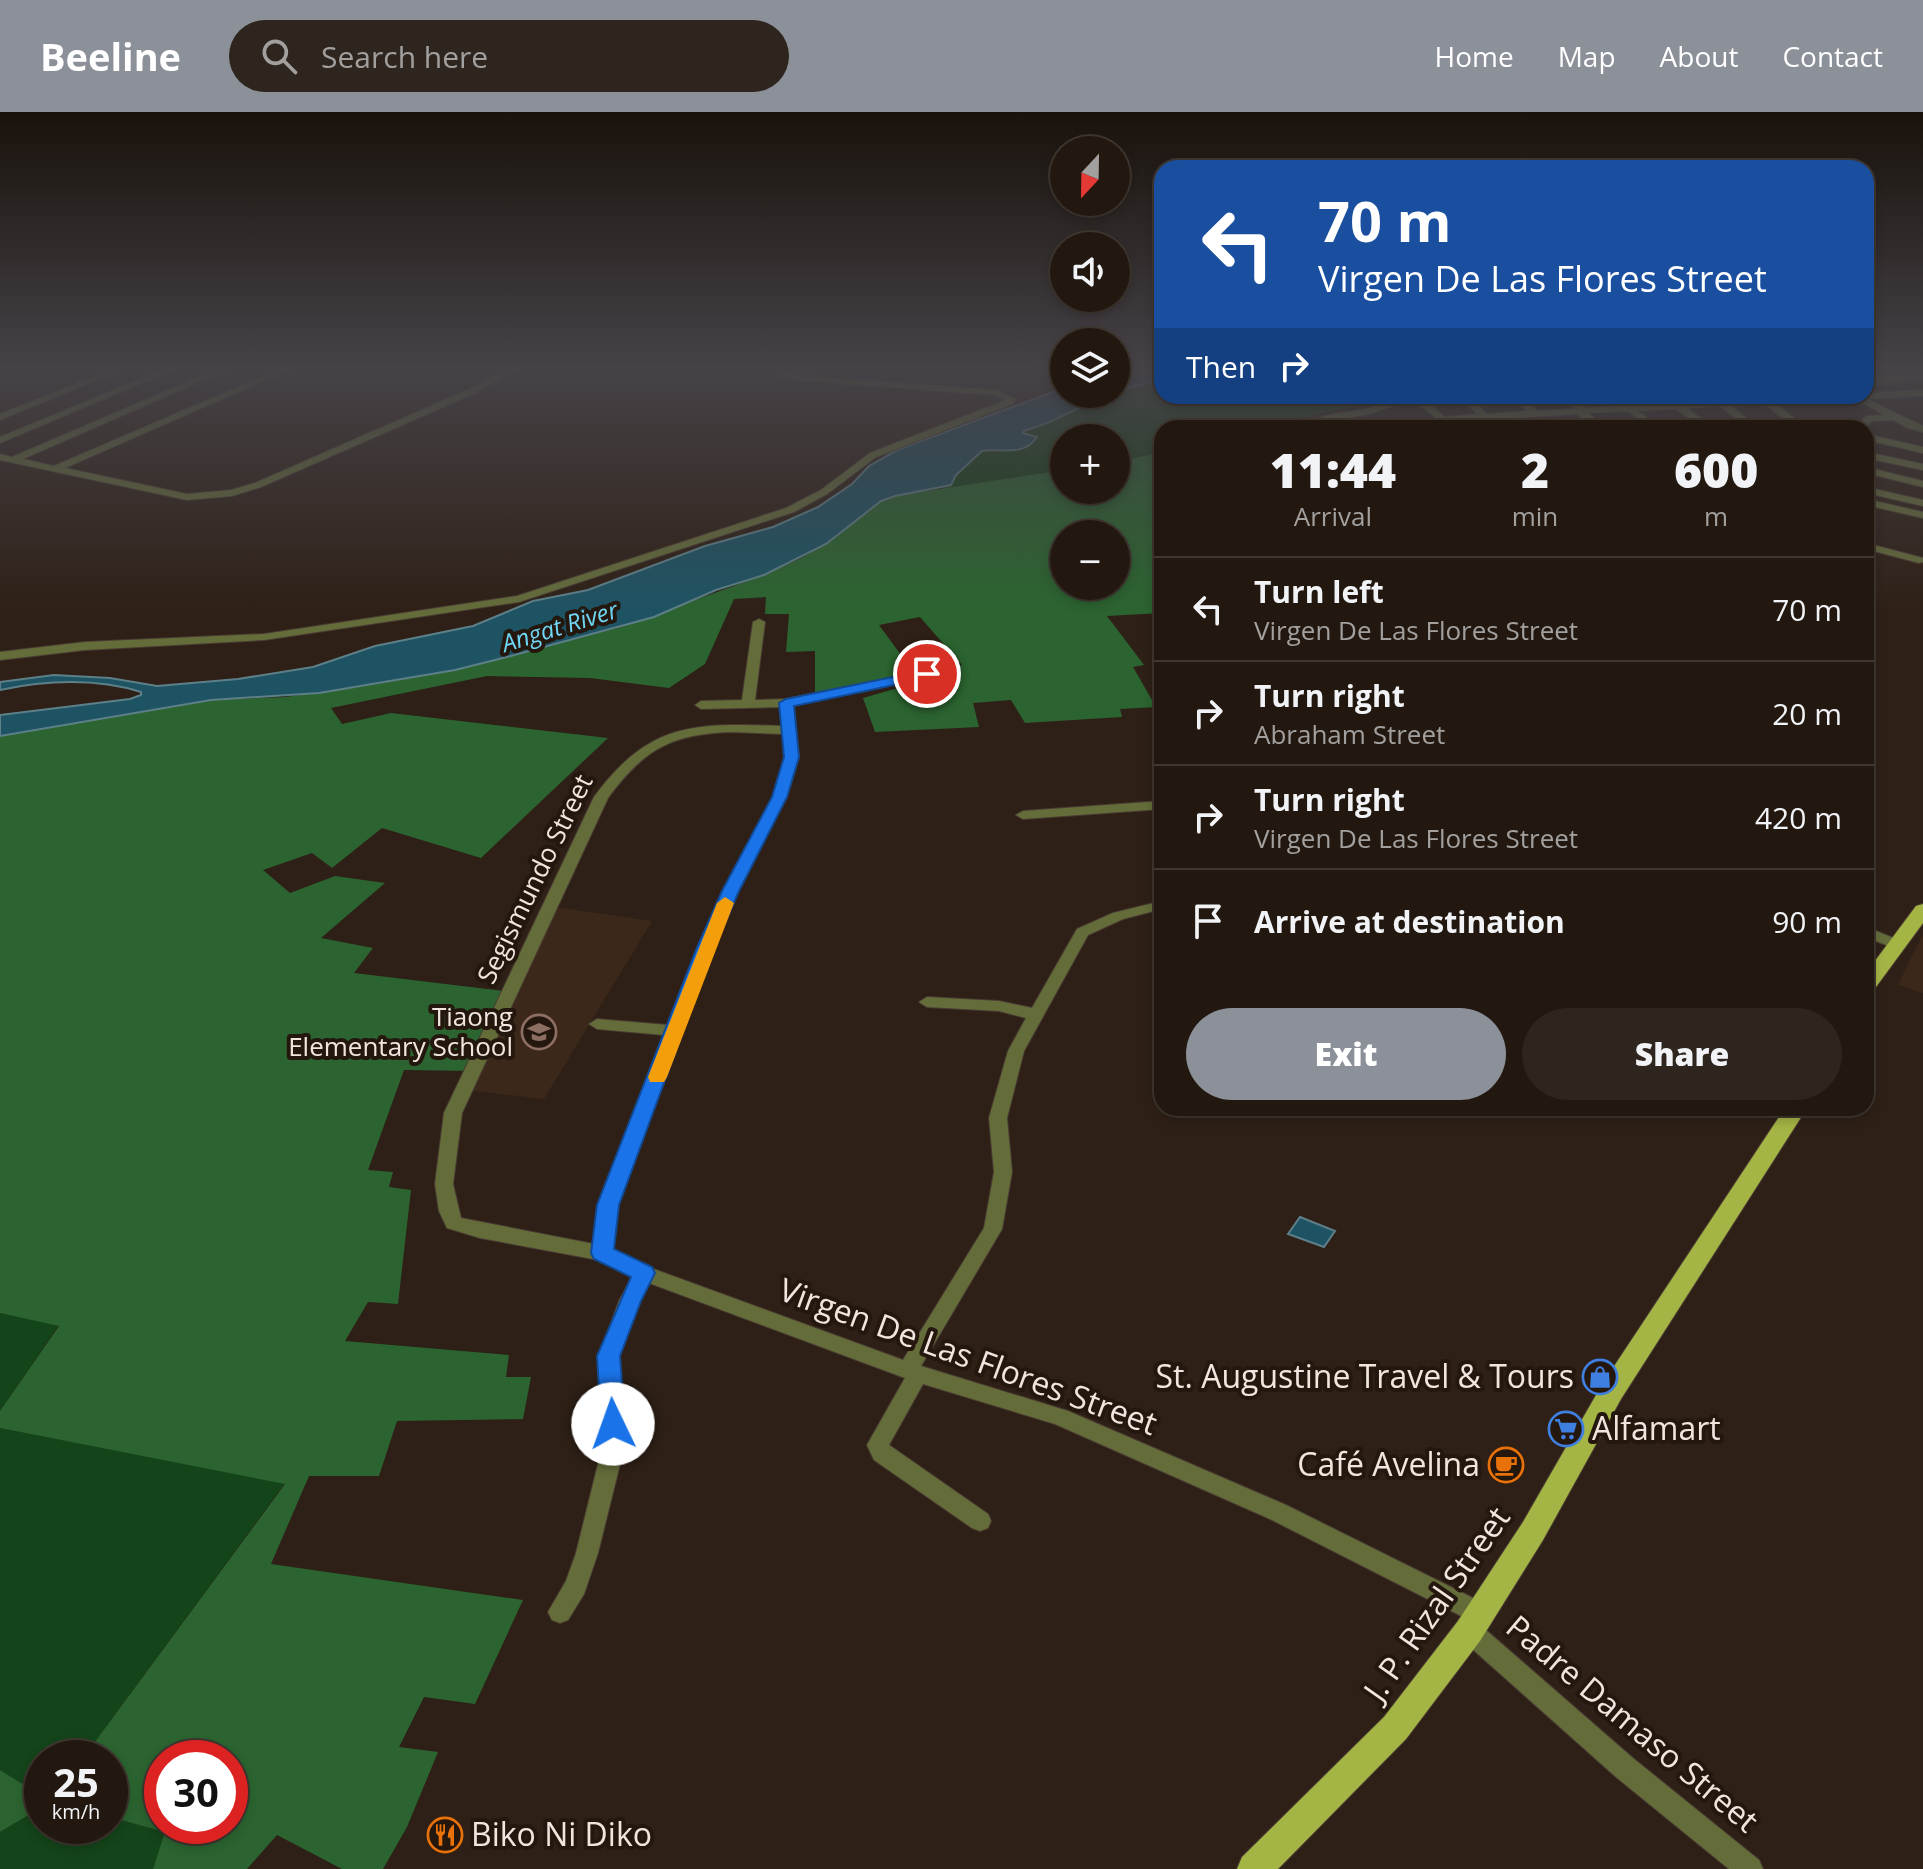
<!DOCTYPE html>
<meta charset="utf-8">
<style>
body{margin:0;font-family:"Open Sans",sans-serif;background:#2e251e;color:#f1f3f6;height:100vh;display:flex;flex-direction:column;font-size:30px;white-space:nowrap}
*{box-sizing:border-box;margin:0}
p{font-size:26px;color:#a2a09f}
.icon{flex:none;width:44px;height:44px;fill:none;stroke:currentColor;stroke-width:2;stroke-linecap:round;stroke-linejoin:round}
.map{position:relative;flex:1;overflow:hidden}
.details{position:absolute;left:1154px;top:308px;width:720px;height:696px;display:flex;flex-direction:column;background:#221810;border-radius:24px;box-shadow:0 4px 12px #0003,0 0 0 2px #3f3730}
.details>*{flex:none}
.hud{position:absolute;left:1154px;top:48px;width:720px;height:244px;border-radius:24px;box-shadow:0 4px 12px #0003,0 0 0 2px #3f3730;background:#1a4fa0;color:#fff;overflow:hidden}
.needle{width:52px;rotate:202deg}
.buttons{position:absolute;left:1050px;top:24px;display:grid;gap:16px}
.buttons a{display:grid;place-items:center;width:80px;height:80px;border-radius:50%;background:#221810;box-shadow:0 4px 12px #0003,0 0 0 2px #3f3730;font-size:40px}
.speed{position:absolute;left:24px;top:1628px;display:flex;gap:16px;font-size:40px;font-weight:700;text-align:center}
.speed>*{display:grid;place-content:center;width:104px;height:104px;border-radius:50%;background:#221810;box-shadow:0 4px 12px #0003,0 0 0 2px #3f3730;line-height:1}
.speed small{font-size:20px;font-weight:400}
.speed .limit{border:12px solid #d22;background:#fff;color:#111}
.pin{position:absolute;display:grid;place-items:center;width:68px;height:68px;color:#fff;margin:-34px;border:4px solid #fff;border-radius:50%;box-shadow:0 2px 8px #0007}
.me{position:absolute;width:88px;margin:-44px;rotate:357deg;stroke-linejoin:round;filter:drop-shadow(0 0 6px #0008)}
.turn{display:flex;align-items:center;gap:28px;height:168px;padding:0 32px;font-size:36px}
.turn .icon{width:104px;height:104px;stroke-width:2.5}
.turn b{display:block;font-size:56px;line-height:68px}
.then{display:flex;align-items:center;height:76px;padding:0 32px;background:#0003;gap:16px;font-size:30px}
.eta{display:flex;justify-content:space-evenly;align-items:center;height:136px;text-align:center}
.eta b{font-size:48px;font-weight:800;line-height:56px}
.primary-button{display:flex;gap:16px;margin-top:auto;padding:16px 32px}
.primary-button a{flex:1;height:92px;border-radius:48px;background:#8c9099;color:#fff;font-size:32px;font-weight:800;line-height:92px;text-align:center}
.primary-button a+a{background:#2e251e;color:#f1f3f6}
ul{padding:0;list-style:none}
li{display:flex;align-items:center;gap:24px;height:104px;padding:0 32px;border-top:2px solid #3f3730}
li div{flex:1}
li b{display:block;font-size:30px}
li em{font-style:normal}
header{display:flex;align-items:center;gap:48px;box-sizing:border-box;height:112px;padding:0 40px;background:#8c9099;color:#fff}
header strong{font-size:38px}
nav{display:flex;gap:44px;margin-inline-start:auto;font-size:28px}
.search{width:560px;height:72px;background:#2e251e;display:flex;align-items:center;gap:20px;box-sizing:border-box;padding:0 28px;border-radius:44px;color:#a2a09f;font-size:30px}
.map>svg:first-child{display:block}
.built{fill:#3c281a}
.green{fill:#144419}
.forest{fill:#2b6430;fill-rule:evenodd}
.water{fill:#1e5363;stroke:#5d7f88;stroke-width:2}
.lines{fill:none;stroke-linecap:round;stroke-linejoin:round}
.street-casing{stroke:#493c32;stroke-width:2}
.primary-casing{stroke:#493c32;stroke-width:2}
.street{fill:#646c3a;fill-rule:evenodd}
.primary{fill:#a5b545;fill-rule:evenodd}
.route{fill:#1a73e8;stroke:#114b97;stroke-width:2}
.slow{fill:#f59e0b}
.labels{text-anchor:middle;stroke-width:8;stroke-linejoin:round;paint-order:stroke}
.far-water-label{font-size:24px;font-style:italic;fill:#70d6f6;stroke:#24170d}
.street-label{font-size:26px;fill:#f0e6df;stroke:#24170d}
.poi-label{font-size:26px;fill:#f0e6df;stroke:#24170d;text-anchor:end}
.near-street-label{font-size:32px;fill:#f0e6df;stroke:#24170d}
.near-poi-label{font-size:32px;fill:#f0e6df;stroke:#24170d;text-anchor:end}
</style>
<header>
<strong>Beeline</strong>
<div class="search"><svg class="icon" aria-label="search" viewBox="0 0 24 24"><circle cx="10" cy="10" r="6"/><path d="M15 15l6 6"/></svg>Search here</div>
<nav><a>Home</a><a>Map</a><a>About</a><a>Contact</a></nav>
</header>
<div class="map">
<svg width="1923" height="1757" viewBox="0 0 1923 1757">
<rect width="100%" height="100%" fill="#2e2016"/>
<!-- built -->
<g class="built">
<path d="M554,795l98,14 -108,178 -78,-9z"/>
<path d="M1922,824l1,1v56l-25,-8z"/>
</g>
<!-- green -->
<g class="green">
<path d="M1162,267v17h222l-26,10 -104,22h-92v24l-46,10v-24h-52v32l-121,19 39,-38 18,1 36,-15 -13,-4 1,-2 48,-19 27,-15z"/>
<path d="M0,1201l59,12 -59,86z"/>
<path d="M0,1316l285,55 -202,275h-41v38l-42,-26z"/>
<path d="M42,1695v19h68v-9l56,15 -13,37h-153v-37z"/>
</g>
<!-- forest -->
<g class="forest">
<path d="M1866,255h57v16l-57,3z"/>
<path d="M1162,340v161l-55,3 37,49 -11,2 23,40 -36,2 2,8 -97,6 -14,-23 -38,3 6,24 -104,5 -12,-34 63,-18 -3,-7 39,-8 -42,-48 -41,8 36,49 -49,18 -51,8v-49l-29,1 3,-38h-24l1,-17 -32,2 -29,65 -36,24 -79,-10 -103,-2 -156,32 11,16 49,-11 217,25 -127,120 -99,-30 -50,40 -20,-15 -49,17 27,23 45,-17 50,7 -64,55 52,10 -19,25 159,19 -38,79 -71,-1 -36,100 25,2 -4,15 22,3 -13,114 -30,-2 -23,39 164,14 -3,22h25l-8,42 -126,2 -18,55h-70l-38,88 252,36 -48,104 -51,-7 -25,50 39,5 -31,75 -24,42h-41l-65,-34 -30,34h-94l12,-37 -55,-15v-59h-27l202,-274 -285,-56v-17l59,-85 -59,-13v-577l211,-36 74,-3 74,-10 96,-17 166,-43 143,-52 35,-16 27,-15 55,-43 13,-5 170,-26v20h52v-28zM1064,422h52v52h-52zM162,1646h68v68h-68z"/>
<path d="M0,1658l42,26v11l-42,25z"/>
</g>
<!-- water -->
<g class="water">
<path d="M1162,255v12l-46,13v-18z"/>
<path d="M1064,276v6h44l-56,27 -28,10 -1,2 14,4c-13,20 -36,11 -55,14l-26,24 -5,10 -56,11 -14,5 -55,43 -62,31 -48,15 -62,27 -147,40 -52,13 -136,23 -108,7 -211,36v-21l130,-16 11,-4v-3c-44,-14 -96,-12 -141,-2v-8l54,-7 56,3 47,8 81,-7 75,-12 62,-21 98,-20 60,-25 55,-11 117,-44 68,-19 45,-20 34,-23 17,-18 30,-17z"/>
<path d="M1300,1105l35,14 -11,16 -36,-13z"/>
</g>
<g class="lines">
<!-- street casing -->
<g class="street-casing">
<g id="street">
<path d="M169,255h11l-180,76v-6z"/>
<path d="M222,255h11l-210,92 31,7 230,-99h11l-230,101 122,26 44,-4 24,-7 212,-93 45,-23h10l-49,27 -212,93 -29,9 -45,4 -187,-40v-6l12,3z"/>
<path d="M776,255h8l-1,4 10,4 204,15 18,9 -2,5 -137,53 -49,37 -33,18 -275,90 -255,38 -179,10 -85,10v-8l85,-10 179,-8 253,-38 269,-88 35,-18 49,-37 136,-53 -11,-5 -203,-15 -16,-6z"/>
<path d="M114,256l7,2 -121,50v-6z"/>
<path d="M1923,261v6l-57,3v-6z"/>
<path d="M1923,278v6l-56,3 56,27v6l-15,-4 -15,-8 -21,1 -7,7h-10l11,-12 18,-1 -28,-16 -82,4 22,16 35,9h-18l-23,-5 -26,-19 -33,2 28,22h-11l-28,-22 -33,2 27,20h-11l-27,-19 -38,2 23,17h-11l-22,-17 -40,2 18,15h-11l-18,-14 -130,8 -34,6h-20l43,-10c-28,-24 -33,-14 -64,-5 -14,4 -30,5 -44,8l10,7h-12l-11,-8c14,-8 34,-7 50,-11 41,-10 43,-25 80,8l32,-3 -17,-18h9l18,18 40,-3 -18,-15h9l20,15 38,-2 -16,-13h10l16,12 35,-2 -12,-10h10l13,10 88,-7 146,-3v-3z"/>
<path d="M1866,322l57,13v6l-57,-13z"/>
<path d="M1866,340l57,12v6l-57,-12z"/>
<path d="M1866,355l57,14v6l-57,-14z"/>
<path d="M1866,375l57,13v6l-57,-13z"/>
<path d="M1866,387l57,13v6l-57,-13z"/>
<path d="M1866,431l57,15v4l-4,1 -53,-14z"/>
<path d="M759,507l6,3 -10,78 31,-1 138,-28 20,-7 1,-2 -14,-15 6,-4 20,18 -4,8 -22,8 -138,28 6,52 -12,40 -50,94 -25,59 -95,255 -5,44 39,19 252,92 81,-132 10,-56 -5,-54 19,-67 18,-33 -27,-7 -72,-4 -8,-5 8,-5 72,4 33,7 45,-79 36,-16 49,-12v8l-39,10 -35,16 -64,116 -17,67 5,54 -10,57 -81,137 147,45 218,94 203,101 4,8 -4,8 -10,2 155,135 125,101 4,9h-34l-113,-92 -155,-138 -4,-8 4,-8 8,-3 -199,-101 -215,-95 -132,-40 -34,61 99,69 3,7 -3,7 -8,3 -8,-3 -98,-68 -7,-15 38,-67 -256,-95 -10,18 -20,55 5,92 -26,105 -14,41 -16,26 -8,3 -8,-3 -4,-8 18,-31 10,-28 26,-105 -3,-92 20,-55 14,-25 -35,-16 -118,-22 -33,-10 -8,-17 -4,-27 9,-71 150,-316c56,-76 101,-74 188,-71l-2,-19 -79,2 -6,-4 6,-4 41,-1 11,-78zM732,620l51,2 2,23 -12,40 -50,94 -55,134 -71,-6 -8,5 8,5 67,6 -65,170 -5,39 -133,-26 -8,-34 9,-71 146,-315c36,-49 63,-64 124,-66z"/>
<path d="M1162,689v8l-139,10 -7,-4 7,-4z"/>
<path d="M1866,815l35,14 3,3 -8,5 -30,-12z"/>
</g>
</g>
<!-- primary casing -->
<g class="primary-casing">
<g id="primary">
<path d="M1923,792v19l-50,68 -7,2v-20l50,-67z"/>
<path d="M1785,996h22l-186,291 -78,141 -63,101 -74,98 -128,130h-41l5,-12 142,-140 74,-96 65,-99 80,-139z"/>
</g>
</g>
<!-- street -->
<use href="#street" class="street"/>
<!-- primary -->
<use href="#primary" class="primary"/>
</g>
<!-- sky -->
<linearGradient id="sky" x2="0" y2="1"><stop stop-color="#19120c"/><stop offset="0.51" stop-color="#464247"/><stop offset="1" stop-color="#464247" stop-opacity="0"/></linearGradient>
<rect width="1923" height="501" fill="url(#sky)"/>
<!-- route -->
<path class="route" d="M927,558l7,4 -2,3 -138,29 5,51 -12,40 -48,94 -26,59 -94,255 -5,44 38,18 3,6 -14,28 -21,55 5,68 -3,7 -9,3 -8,-3 -4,-7 -4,-68 34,-79 -37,-18 -3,-6 6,-48 99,-255 26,-59 50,-94 12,-40 -5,-54 7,-4z"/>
<!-- slow -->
<path class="slow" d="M725,785l9,6 -67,174 -3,5h-14l-2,-5 69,-174z"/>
<!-- icons -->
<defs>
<g id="school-ring" transform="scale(1.8)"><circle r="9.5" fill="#24170d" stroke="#8d6e63" stroke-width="1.5"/><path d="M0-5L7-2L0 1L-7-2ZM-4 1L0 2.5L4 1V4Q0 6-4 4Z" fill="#8d6e63"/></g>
<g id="shop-ring" transform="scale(1.8)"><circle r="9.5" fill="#24170d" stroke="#3f7fe0" stroke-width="1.5"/><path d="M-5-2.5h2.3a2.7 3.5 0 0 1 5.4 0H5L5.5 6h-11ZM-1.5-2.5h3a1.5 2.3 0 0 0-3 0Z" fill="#3f7fe0"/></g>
<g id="supermarket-ring" transform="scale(1.8)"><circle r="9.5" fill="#24170d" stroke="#3f7fe0" stroke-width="1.5"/><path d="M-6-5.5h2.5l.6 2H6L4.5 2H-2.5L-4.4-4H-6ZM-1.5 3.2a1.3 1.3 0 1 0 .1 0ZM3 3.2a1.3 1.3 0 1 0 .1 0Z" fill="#3f7fe0"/></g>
<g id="cafe-ring" transform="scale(1.8)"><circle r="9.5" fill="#24170d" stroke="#e8710a" stroke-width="1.5"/><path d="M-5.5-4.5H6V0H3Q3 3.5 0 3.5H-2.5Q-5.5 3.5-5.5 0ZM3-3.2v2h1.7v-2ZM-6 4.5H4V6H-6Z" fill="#e8710a"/></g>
<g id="restaurant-ring" transform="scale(1.8)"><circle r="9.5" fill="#24170d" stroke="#e8710a" stroke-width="1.5"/><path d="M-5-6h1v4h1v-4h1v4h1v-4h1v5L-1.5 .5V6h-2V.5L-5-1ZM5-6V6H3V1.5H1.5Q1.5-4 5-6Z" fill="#e8710a"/></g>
</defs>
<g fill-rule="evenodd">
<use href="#school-ring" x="539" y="920"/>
<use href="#shop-ring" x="1600" y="1265"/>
<use href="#supermarket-ring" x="1566" y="1317"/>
<use href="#cafe-ring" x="1506" y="1353"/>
<use href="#restaurant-ring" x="445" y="1723"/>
</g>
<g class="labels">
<!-- far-water labels -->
<g class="far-water-label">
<text transform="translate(560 515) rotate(-17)" y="8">Angat River</text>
</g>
<!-- street labels -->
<g class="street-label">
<text transform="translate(535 767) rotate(-64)" y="9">Segismundo Street</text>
</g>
<!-- poi labels -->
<g class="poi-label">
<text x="513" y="914">Tiaong<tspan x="513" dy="30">Elementary School</tspan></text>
</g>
<!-- near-street labels -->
<g class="near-street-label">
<text transform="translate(968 1245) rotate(20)" y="11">Virgen De Las Flores Street</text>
<text transform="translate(1437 1492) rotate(-55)" y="11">J. P. Rizal Street</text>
<text transform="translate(1632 1612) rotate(40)" y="11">Padre Damaso Street</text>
</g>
<!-- near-poi labels -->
<g class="near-poi-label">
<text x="1574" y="1276">St. Augustine Travel &amp; Tours</text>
<text x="1592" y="1328" text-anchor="start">Alfamart</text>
<text x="1480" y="1364">Café Avelina</text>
<text x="471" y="1734" text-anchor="start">Biko Ni Diko</text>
</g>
</g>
</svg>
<div class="buttons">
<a><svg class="needle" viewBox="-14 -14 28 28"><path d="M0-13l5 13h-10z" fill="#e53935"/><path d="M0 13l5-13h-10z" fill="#a2a09f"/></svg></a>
<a><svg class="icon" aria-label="sound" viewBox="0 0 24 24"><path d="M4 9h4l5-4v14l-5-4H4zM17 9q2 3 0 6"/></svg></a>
<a><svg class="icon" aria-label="layers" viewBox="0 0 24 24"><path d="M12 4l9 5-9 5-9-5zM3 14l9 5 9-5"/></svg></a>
<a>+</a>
<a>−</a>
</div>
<div class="speed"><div>25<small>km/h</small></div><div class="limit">30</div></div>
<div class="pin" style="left:927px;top:562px;background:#d93025"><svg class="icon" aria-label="arrive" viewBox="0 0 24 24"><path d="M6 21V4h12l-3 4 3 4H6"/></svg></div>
<svg class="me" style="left:613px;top:1312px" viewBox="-20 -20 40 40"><circle r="19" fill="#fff"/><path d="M0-13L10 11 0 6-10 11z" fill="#1a73e8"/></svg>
<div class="hud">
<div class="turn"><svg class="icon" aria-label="left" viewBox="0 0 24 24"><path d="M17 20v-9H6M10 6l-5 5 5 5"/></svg><div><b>70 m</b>Virgen De Las Flores Street</div></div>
<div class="then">Then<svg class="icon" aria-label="right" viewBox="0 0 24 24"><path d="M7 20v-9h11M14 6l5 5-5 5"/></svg></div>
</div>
<section class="details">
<div class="eta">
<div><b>11:44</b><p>Arrival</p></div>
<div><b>2</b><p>min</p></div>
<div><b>600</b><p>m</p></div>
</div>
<ul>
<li><svg class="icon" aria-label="left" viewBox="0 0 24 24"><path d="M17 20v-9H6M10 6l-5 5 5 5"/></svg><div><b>Turn left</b><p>Virgen De Las Flores Street</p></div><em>70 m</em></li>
<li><svg class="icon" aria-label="right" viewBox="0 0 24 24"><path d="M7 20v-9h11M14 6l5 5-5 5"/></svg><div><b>Turn right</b><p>Abraham Street</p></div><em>20 m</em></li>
<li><svg class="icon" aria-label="right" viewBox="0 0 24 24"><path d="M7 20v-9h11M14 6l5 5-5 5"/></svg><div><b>Turn right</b><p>Virgen De Las Flores Street</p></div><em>420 m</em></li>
<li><svg class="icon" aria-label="arrive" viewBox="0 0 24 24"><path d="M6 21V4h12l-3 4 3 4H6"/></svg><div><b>Arrive at destination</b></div><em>90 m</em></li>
</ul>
<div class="primary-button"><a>Exit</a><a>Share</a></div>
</section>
</div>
